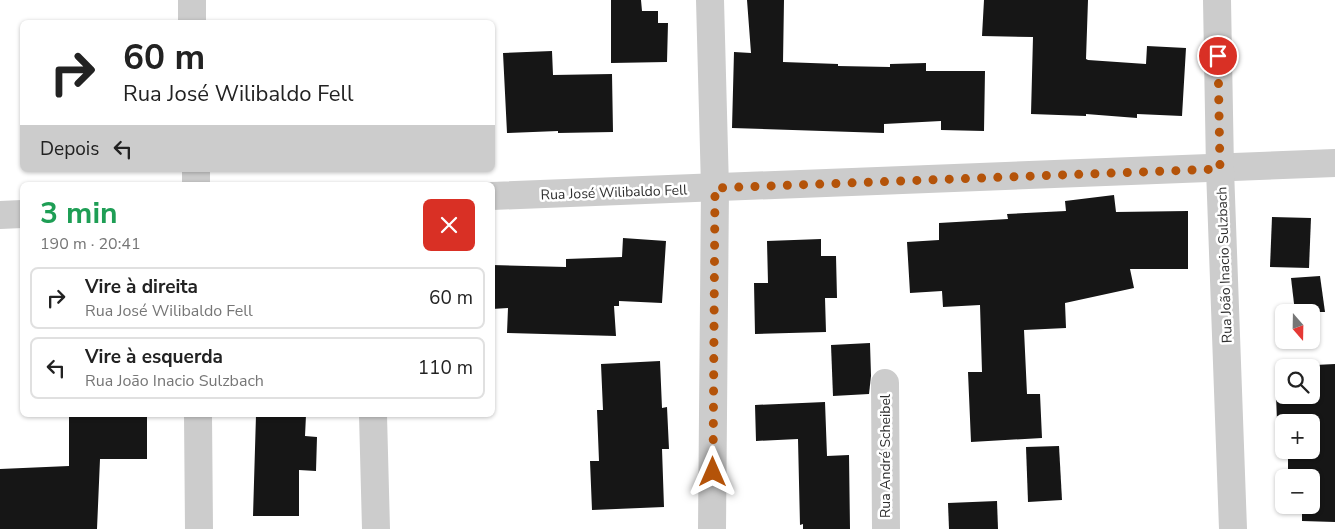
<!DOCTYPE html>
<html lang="pt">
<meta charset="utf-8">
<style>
body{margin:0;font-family:"Nunito Sans",sans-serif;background:#f2f2f2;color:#222;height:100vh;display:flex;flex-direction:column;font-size:19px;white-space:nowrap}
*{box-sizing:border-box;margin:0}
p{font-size:16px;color:#767676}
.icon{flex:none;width:28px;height:28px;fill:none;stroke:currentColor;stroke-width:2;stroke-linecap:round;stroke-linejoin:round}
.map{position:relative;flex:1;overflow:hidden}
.side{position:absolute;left:20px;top:182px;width:475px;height:235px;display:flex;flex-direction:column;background:#fff;border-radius:8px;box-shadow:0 1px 4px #0004}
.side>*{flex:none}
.top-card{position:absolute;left:20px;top:20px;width:475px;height:152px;border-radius:8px;box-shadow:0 1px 4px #0004;background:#fff;color:#222;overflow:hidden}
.needle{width:32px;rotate:160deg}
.controls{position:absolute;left:1275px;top:304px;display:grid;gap:10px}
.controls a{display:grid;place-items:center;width:45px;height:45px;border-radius:8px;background:#fff;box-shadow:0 1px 4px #0004;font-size:25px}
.pin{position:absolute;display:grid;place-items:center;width:42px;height:42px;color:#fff;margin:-21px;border:2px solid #fff;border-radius:50%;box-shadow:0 1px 5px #0007}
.me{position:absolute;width:55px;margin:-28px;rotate:0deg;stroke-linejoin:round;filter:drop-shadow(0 0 4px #0008)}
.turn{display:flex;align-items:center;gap:18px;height:105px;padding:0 20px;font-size:22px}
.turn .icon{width:65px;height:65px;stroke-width:2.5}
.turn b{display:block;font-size:35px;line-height:42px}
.then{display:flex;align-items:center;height:48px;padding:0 20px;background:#0003;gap:10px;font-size:19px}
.round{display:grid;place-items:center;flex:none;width:52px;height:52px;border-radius:8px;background:#f2f2f2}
.summary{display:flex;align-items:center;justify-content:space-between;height:85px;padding:0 20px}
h1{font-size:30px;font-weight:700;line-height:38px;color:#1e9e55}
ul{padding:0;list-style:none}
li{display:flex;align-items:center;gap:15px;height:62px;margin:0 10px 8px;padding:0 10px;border:2px solid #e0e0e0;border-radius:8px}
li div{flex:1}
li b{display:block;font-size:19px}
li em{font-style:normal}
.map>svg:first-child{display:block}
.building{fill:#161616;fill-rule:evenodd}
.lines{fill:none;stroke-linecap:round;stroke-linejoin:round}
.minor{stroke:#ccc;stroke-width:28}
.tertiary{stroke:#ccc;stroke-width:28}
.route{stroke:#b45309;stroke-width:9;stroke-dasharray:0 16.2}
.labels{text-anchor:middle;stroke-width:5;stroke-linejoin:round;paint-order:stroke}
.street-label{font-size:14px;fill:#2f2f2f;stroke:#fff}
</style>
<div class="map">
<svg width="1335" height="529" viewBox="0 0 1335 529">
<rect width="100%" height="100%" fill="#fff"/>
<!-- building -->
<g class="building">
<path d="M611,0h30l1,11h16v12h10l-1,39 -56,1z"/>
<path d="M747,0h37l-1,62 55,2v2l52,1v-3l36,-1v8h59l-1,60 -43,-1v-9l-57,3v9l-152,-5 2,-76 17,1z"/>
<path d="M984,0h104l-2,59 2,1 58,4 1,-18 39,2 -4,68 -45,-2v4l-51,-4v2l-55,-2 2,-77 -51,-1z"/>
<path d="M552,51l1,24 59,-1 1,58 -55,1v-2l-51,2 -4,-80z"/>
<path d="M1114,195l2,17 72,-1v58h-58l4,19 -69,15 1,25 -42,2 3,64h13l2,44 -71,4 -3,-70h14l-2,-67 -37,2 -1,-16 -32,2 -3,-51 32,-2v-17l69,-4 -1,-5 59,-3 -1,-10z"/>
<path d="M1272,217l39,1 -2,50 -39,-1z"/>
<path d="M623,238l43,3 -4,62 -43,-2v5h-5l2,30 -109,-3 1,-25 -16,1v-44l74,2v-8l56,-2z"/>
<path d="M821,239v17h15l1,42h-12l1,34 -71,2 -1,-51h14l-1,-42z"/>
<path d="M1320,276l5,36h-30l-4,-34z"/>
<path d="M870,343l1,33 -2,18 -36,2 -2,-51z"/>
<path d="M660,361l2,47 5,-1 2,42h-7l2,58 -72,3 -2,-49h9l-2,-51h6l-2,-46z"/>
<path d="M1335,364v158l-33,-1v-16h9v-27h-8v-8h-15v-20h23v-28h-34l-2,-55zM1284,368h27v27h-27z"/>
<path d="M825,402l2,54 22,-1 1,74h-47v-5l-3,1 -2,-86 -42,2 -1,-36z"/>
<path d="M69,415h78v44h-47l-3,70h-97v-60l69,-3z"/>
<path d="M256,415h50l-1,21 12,1 -1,34 -17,-1v46h-46z"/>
<path d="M1059,446l3,54 -34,2 -2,-55z"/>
<path d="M997,501l1,28h-49l-1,-26z"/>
</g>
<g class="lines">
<!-- minor -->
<g class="minor">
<path d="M192,0v22"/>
<path d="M710,0l5,188 -3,341"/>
<path d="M196,170v15"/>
<path d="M492,196l843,-33"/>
<path d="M0,215l22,-1"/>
<path d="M885,383l1,146"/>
<path d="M198,415l1,114"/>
<path d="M373,415l3,114"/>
</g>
<!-- tertiary -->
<path class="tertiary" d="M1217,0l3,169 13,360"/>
</g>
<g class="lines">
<!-- route -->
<path class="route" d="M713,472l2,-284 505,-19 -2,-113"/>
</g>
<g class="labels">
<!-- street labels -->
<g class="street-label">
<text transform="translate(614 192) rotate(-2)" y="5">Rua José Wilibaldo Fell</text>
<text transform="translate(1224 265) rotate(-92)" y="5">Rua João Inacio Sulzbach</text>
<text transform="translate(885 456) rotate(-90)" y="5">Rua André Scheibel</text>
</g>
</g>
</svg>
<div class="controls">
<a><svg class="needle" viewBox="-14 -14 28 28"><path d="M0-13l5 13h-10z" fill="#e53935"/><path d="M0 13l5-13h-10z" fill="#767676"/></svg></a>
<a><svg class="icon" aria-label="search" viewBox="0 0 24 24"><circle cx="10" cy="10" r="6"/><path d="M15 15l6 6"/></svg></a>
<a>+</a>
<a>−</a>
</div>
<div class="pin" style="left:1218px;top:56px;background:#d93025"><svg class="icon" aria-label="arrive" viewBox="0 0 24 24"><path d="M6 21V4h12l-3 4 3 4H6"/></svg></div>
<svg class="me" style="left:713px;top:472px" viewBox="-20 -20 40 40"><path d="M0-17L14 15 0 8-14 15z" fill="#b45309" stroke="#fff" stroke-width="4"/></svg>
<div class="top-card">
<div class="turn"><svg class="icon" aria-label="right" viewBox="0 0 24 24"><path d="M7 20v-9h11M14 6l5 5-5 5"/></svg><div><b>60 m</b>Rua José Wilibaldo Fell</div></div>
<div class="then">Depois<svg class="icon" aria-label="left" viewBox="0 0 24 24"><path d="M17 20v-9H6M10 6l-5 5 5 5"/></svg></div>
</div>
<section class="side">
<div class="summary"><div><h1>3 min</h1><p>190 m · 20:41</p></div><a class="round" style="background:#d93025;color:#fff"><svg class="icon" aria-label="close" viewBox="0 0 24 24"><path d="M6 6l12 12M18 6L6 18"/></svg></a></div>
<ul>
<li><svg class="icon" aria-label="right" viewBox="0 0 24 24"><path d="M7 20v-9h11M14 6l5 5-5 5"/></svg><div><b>Vire à direita</b><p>Rua José Wilibaldo Fell</p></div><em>60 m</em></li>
<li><svg class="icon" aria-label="left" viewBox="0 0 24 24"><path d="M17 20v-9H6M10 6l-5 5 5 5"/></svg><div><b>Vire à esquerda</b><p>Rua João Inacio Sulzbach</p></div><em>110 m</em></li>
</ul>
</section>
</div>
